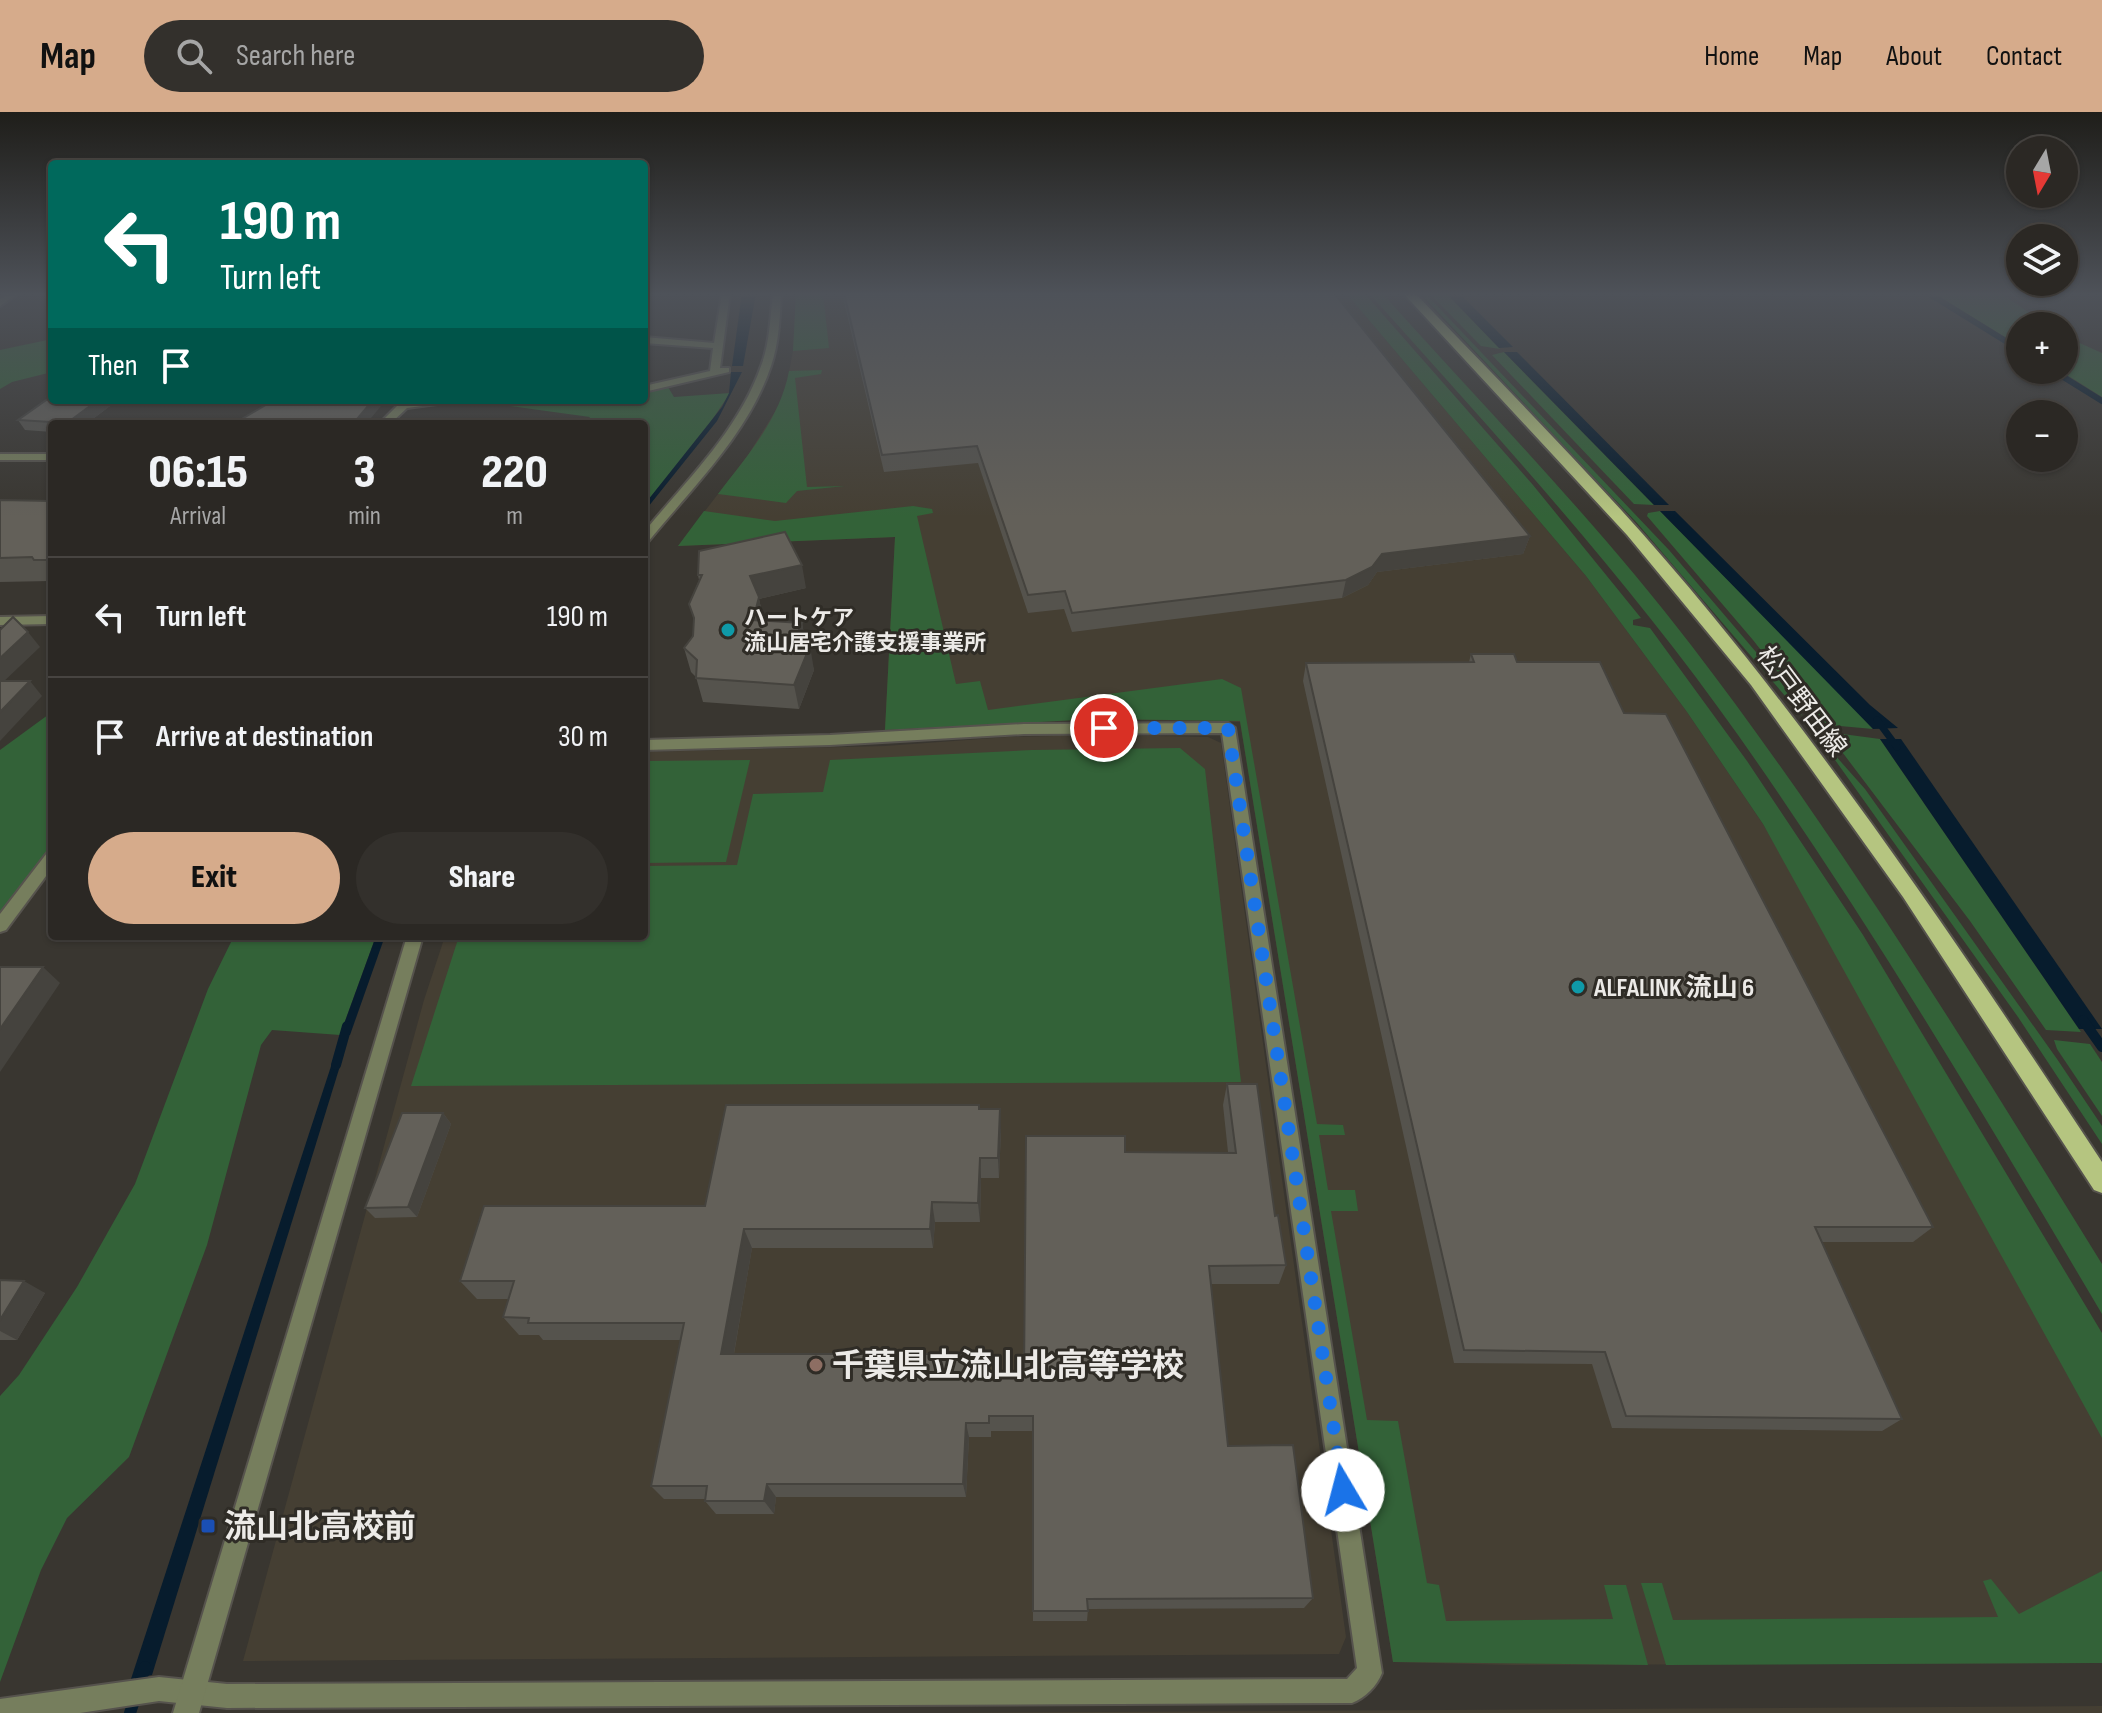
<!DOCTYPE html>
<meta charset="utf-8">
<style>
body{margin:0;font-family:"Sofia Sans Condensed","Noto Sans JP",sans-serif;background:#33302c;color:#f1f3f6;height:100vh;display:flex;flex-direction:column;font-size:30px;white-space:nowrap}
*{box-sizing:border-box;margin:0}
p{font-size:26px;color:#a6a6a6}
.icon{flex:none;width:44px;height:44px;fill:none;stroke:currentColor;stroke-width:2;stroke-linecap:round;stroke-linejoin:round}
.map{position:relative;flex:1;overflow:hidden}
.sheet{position:absolute;left:48px;top:308px;width:600px;height:520px;display:flex;flex-direction:column;background:#2b2824;border-radius:8px;box-shadow:0 2px 6px #0004,0 0 0 2px #474441}
.sheet>*{flex:none}
.hud{position:absolute;left:48px;top:48px;width:600px;height:244px;border-radius:8px;box-shadow:0 2px 6px #0004,0 0 0 2px #474441;background:#00695c;color:#fff;overflow:hidden}
.needle{width:52px;rotate:190deg}
.fabs{position:absolute;left:2006px;top:24px;display:grid;gap:16px}
.fabs a{display:grid;place-items:center;width:72px;height:72px;border-radius:50%;background:#2b2824;box-shadow:0 2px 6px #0004,0 0 0 2px #474441;font-size:40px}
.pin{position:absolute;display:grid;place-items:center;width:68px;height:68px;color:#fff;margin:-34px;border:4px solid #fff;border-radius:50%;box-shadow:0 2px 8px #0007}
.me{position:absolute;width:88px;margin:-44px;rotate:352deg;stroke-linejoin:round;filter:drop-shadow(0 0 6px #0008)}
.turn{display:flex;align-items:center;gap:28px;height:168px;padding:0 40px;font-size:36px}
.turn .icon{width:104px;height:104px;stroke-width:2.5}
.turn b{display:block;font-size:56px;line-height:68px}
.then{display:flex;align-items:center;height:76px;padding:0 40px;background:#0003;gap:16px;font-size:30px}
.eta{display:flex;justify-content:space-evenly;align-items:center;height:136px;text-align:center}
.eta b{font-size:48px;font-weight:800;line-height:56px}
.cta{display:flex;gap:16px;margin-top:auto;padding:16px 40px}
.cta a{flex:1;height:92px;border-radius:48px;background:#d6ab8b;color:#111;font-size:32px;font-weight:800;line-height:92px;text-align:center}
.cta a+a{background:#33302c;color:#f1f3f6}
ul{padding:0;list-style:none}
li{display:flex;align-items:center;gap:24px;height:120px;padding:0 40px;border-top:2px solid #474441}
li div{flex:1}
li b{display:block;font-size:30px}
li em{font-style:normal}
header{display:flex;align-items:center;gap:48px;box-sizing:border-box;height:112px;padding:0 40px;background:#d6ab8b;color:#111}
header strong{font-size:38px}
nav{display:flex;gap:44px;margin-inline-start:auto;font-size:28px}
.search{width:560px;height:72px;background:#33302c;display:flex;align-items:center;gap:20px;box-sizing:border-box;padding:0 28px;border-radius:44px;color:#a6a6a6;font-size:30px}
.map>svg:first-child{display:block}
.built{fill:#453f33}
.green{fill:#336238}
.water{fill:#071c2d}
.lines{fill:none;stroke-linecap:round;stroke-linejoin:round}
.stream-far3{stroke:#071c2d;stroke-width:6}
.stream-far2{stroke:#071c2d;stroke-width:7}
.stream-far1{stroke:#071c2d;stroke-width:10}
.stream{stroke:#071c2d;stroke-width:12}
.minor-casing{stroke:#56534d;stroke-width:4}
.tertiary-casing{stroke:#56534d;stroke-width:4}
.primary-casing{stroke:#56534d;stroke-width:4}
.minor{fill:#767e5d;fill-rule:evenodd}
.tertiary{fill:#767e5d;fill-rule:evenodd}
.primary{fill:#b5c580;fill-rule:evenodd}
.wall{fill:#55534d}
.shaded-wall{fill:#45433e}
.building{fill:#636059;stroke:#45433e;stroke-width:2}
.route{stroke:#1a73e8;stroke-width:14;stroke-dasharray:0 25.2}
.culture-dot{fill:#0f9aa8;stroke:#2f2c26;stroke-width:3}
.education-dot{fill:#8d6e63;stroke:#2f2c26;stroke-width:3}
.transit-dot{fill:#1a4fb4;stroke:#2f2c26;stroke-width:3}
.labels{text-anchor:middle;stroke-width:6;stroke-linejoin:round;paint-order:stroke}
.far-poi-label{font-size:22px;font-weight:bold;fill:#eceae7;stroke:#2f2c26;text-anchor:start}
.street-label{font-size:26px;fill:#eceae7;stroke:#2f2c26}
.poi-label{font-size:26px;font-weight:bold;fill:#eceae7;stroke:#2f2c26;text-anchor:start}
.near-poi-label{font-size:32px;font-weight:bold;fill:#eceae7;stroke:#2f2c26;text-anchor:start}
</style>
<header>
<strong>Map</strong>
<div class="search"><svg class="icon" aria-label="search" viewBox="0 0 24 24"><circle cx="10" cy="10" r="6"/><path d="M15 15l6 6"/></svg>Search here</div>
<nav><a>Home</a><a>Map</a><a>About</a><a>Contact</a></nav>
</header>
<div class="map">
<svg width="2102" height="1601" viewBox="0 0 2102 1601">
<rect width="100%" height="100%" fill="#393630"/>
<!-- built -->
<g class="built">
<path d="M796,181h550l240,283 101,136 76,112 339,577v262l-591,2 -118,-3 -153,-940 -144,-3 -211,11 10,-193 -217,9 70,-91 36,-58 9,-46z"/>
<path d="M1106,623l102,2 13,6 125,894 -7,17 -1096,7 181,-661 21,-64h199v-184l241,-6 123,-9z"/>
<path d="M2102,1594v7h-1162z"/>
</g>
<!-- green -->
<g class="green">
<path d="M796,181h27l6,55 -36,3z"/>
<path d="M1346,181h18l169,192 108,133 -8,2v5l17,3 97,133 116,174 239,398v105l-339,-614 -76,-112 -101,-136z"/>
<path d="M1369,181h13c104,116 214,228 309,352 151,197 281,409 411,619v50c-116,-196 -233,-393 -364,-579 -111,-157 -241,-299 -369,-442z"/>
<path d="M1420,181h5l244,257 110,129 24,38 -166,-194z"/>
<path d="M1429,181h17l54,56 -19,-3z"/>
<path d="M1933,181h68l47,33h-28v20z"/>
<path d="M2064,224l38,17v44l-43,-27h5z"/>
<path d="M52,227v33l-40,10 -12,7v-39z"/>
<path d="M1504,240l150,153 -20,-1 -142,-149z"/>
<path d="M822,258l-1,4 -26,4 12,109 38,-1 -48,5 -11,12 -68,-9c29,-38 62,-75 71,-123z"/>
<path d="M668,275l6,10 56,-4 -32,48 -54,64v-81h-59l5,-7 -109,-15 163,-2v-9z"/>
<path d="M913,394l19,3 1,4 -16,3 39,168 24,-3 8,29 234,-31 19,9 76,436 26,1 2,10h-26l9,55h27l3,21h-27l36,209 31,1 29,162 12,2 7,36 167,-2 -9,-34h22l22,80 -255,-3 -153,-941 -144,-2 -211,11 10,-193 -217,9 26,-35 71,10z"/>
<path d="M1660,399l195,198 18,20 -44,-4 -14,-6 -62,-79 -106,-124 1,-3z"/>
<path d="M52,600v134l-52,68v-164z"/>
<path d="M1835,621l45,6 201,293 -35,-2 -76,-109 -140,-185z"/>
<path d="M1818,624l47,53 192,270 45,67v18l-84,-127z"/>
<path d="M1180,636l25,21 36,313 -830,4 48,-150h185v-70l93,-1 16,-71 70,-2 7,-32 202,-10z"/>
<path d="M750,648l-24,102 -82,1v-102z"/>
<path d="M234,824h142l-36,99 -68,-5 -11,15 -54,200 -78,212 -62,61 -26,52 -41,112v-286l19,-21 58,-88 58,-103 73,-195z"/>
<path d="M2054,928l36,4 12,18v54l-45,-67z"/>
<path d="M2102,1459v92l-436,2 -25,-82h21l11,37 325,-3 -15,-36 8,-2 28,35z"/>
</g>
<!-- water -->
<g class="water">
<path d="M742,181h14l-13,73h-11z"/>
<path d="M1446,181h13l54,54 -14,1z"/>
<path d="M1504,240h13l152,153h-15z"/>
<path d="M731,260h11l-25,49 -73,91v-7l78,-98 7,-14z"/>
<path d="M1660,399h15l195,194 28,23 -25,1z"/>
<path d="M1880,627h21l201,290h-23z"/>
<path d="M376,824h9l-35,99h-10z"/>
<path d="M344,941l-192,622 -21,4 204,-625z"/>
</g>
<g class="lines">
<!-- stream-far3 -->
<g class="stream-far3">
<path d="M1928,181l92,57"/>
<path d="M2052,258l50,31"/>
</g>
<!-- stream-far2 -->
<path class="stream-far2" d="M1877,608l20,27"/>
<!-- stream-far1 -->
<g class="stream-far1">
<path d="M2083,908l19,27"/>
<path d="M336,953l11,-39"/>
</g>
<!-- stream -->
<path class="stream" d="M130,1601l15,-46"/>
<!-- minor casing -->
<g class="minor-casing">
<g id="minor">
<path d="M722,181h8l-10,75h9v4l-85,20v-6l66,-15 3,-23 -69,-5v-6l70,6z"/>
<path d="M420,288h30l-5,3 -38,5 -17,16h-11l21,-21z"/>
<rect x="0" y="342" width="52" height="6"/>
<path d="M52,504v8l-52,1v-8z"/>
<path d="M1228,611l7,5 147,945c-5,13 -17,25 -30,30l-1125,5 -68,-7 -79,12h-80v-14l159,-22 68,7 1120,-5 10,-11 -135,-935 -198,1 -194,11 -186,5v-10l186,-5 194,-11z"/>
<path d="M52,739v17l-46,62 -6,2v-18l47,-61z"/>
</g>
</g>
<!-- tertiary casing -->
<g class="tertiary-casing">
<g id="tertiary">
<path d="M9,181h10l-19,13v-7z"/>
<path d="M773,181h8c-1,24 -2,50 -10,73 -22,67 -79,122 -123,176l-4,2v-12c42,-51 95,-102 117,-166 9,-23 9,-49 12,-73z"/>
<path d="M407,824h16l-224,777h-26z"/>
</g>
</g>
<!-- primary casing -->
<g class="primary-casing">
<path id="primary" d="M1403,181h12c100,105 204,208 296,321 143,174 267,360 391,548v31l-8,-3 -191,-293 -152,-212 -124,-150z"/>
</g>
<!-- minor -->
<use href="#minor" class="minor"/>
<!-- tertiary -->
<use href="#tertiary" class="tertiary"/>
<!-- primary -->
<use href="#primary" class="primary"/>
</g>
<!-- wall -->
<g class="wall">
<path d="M842,181h492l196,243 -7,18 -146,18 -9,13 -26,13 -270,34 -8,-23 -36,4 -50,-150 -94,9z"/>
<path d="M52,288h66l-32,24h-34v8l-27,-2 -7,-10z"/>
<path d="M0,388l52,1v83l-2,-3 -50,1z"/>
<path d="M699,439l107,37 -47,11 5,22 38,2 4,22 8,25 -15,39 -96,-7 -7,-25 -5,-5 -7,-24 9,-12 1,-16 -5,-16 10,-24 -1,-5z"/>
<path d="M1471,542l46,8 107,51 309,514 -20,15h-91l80,177 -20,12 -270,-3 -20,-64 -138,-1 -151,-682 3,-18 163,-1z"/>
<path d="M1227,972l48,132 11,49 -7,19h-68l17,162 85,152 -9,10 -216,1 -1,12h-54v-190h-42v6h-22l-3,60h-190l-2,17h-58l-11,-13v-2h-41l-13,-13 30,-146h-138l-4,-5h-20l-16,-18 5,-18h-31l-17,-18 245,-75 274,-97 22,21 -2,48h-18l-1,44h-45l-2,26h-181l-18,106 238,16 -1,6h53l101,-224h103l-5,-47z"/>
<path d="M443,1001l8,11 -34,93 -42,1 -10,-10z"/>
<path d="M0,1168l45,13 -28,47h-17z"/>
</g>
<!-- shaded-wall -->
<g class="shaded-wall">
<path d="M98,288h20l-32,24h-18l-1,-1z"/>
<path d="M373,288h13l-20,24h-13z"/>
<path d="M1530,424l-7,18 -146,18 -9,13 -26,13 4,-18 36,-26z"/>
<path d="M802,453l4,23 -47,11 5,22 -11,-1 -3,-44z"/>
<path d="M802,511l5,25 -14,-4z"/>
<path d="M28,520l12,15 -40,38v-27z"/>
<path d="M810,534l4,24 -15,39 -5,-24z"/>
<path d="M30,569l12,15 -42,45v-29z"/>
<path d="M43,855l17,16 -60,89v-43z"/>
<path d="M1000,997l1,21 -2,48 -1,-20z"/>
<path d="M443,1001l8,11 -34,93 -9,-10z"/>
<path d="M980,1046l1,20 -1,44 -2,-19z"/>
<path d="M932,1090l3,20 -2,26 -3,-19z"/>
<path d="M744,1117l8,19 -21,122 -10,-16z"/>
<path d="M24,1169l21,12 -28,47 -17,-9v-11z"/>
<path d="M969,1242l3,16 -1,22 -3,-16z"/>
<path d="M966,1311l3,14 -3,60 -3,-13z"/>
<path d="M767,1372l9,13 -2,17 -10,-13z"/>
</g>
<!-- building -->
<g class="building">
<path d="M844,181h490l196,243 -148,18 -10,13 -26,13 -274,33 -7,-22 -37,4 -51,-149 -95,9z"/>
<path d="M52,284v4h46l-31,23 -49,-3z"/>
<path d="M274,288h99l-20,24 -118,-1z"/>
<path d="M0,388l52,1v59h-18l-2,-3 -32,1z"/>
<path d="M785,420l17,33 -52,11 9,21 -6,23 49,3 -9,21 17,2 -16,39 -98,-7 1,-18 -13,-12 9,-12 1,-18 -5,-14 13,-29h-4l1,-24z"/>
<path d="M13,505l15,15 -28,26v-28z"/>
<path d="M1471,542h43l3,8h83l24,51 42,1 267,513h-118l87,192 -276,-3 -21,-64 -141,-2 -158,-687 168,-1z"/>
<path d="M0,569h30l-30,31z"/>
<path d="M0,855h43l-43,62z"/>
<path d="M1227,972h30l18,132 3,-1 8,50 -77,1 19,180 65,-1 20,153 -226,1 1,12h-55v-195h-44v7h-23l-3,61h-196l-3,17h-59l2,-15h-56l33,-163h-156l1,-5 -26,-1 11,-36h-54l24,-75h221l21,-101h253v4h21l-2,49h-18l-2,45 -46,-1 -2,27h-186l-23,125h248l-1,22h56l2,-240h99v16l111,1z"/>
<path d="M402,1001h41l-35,94 -43,1z"/>
<path d="M0,1168l24,1 -24,39z"/>
</g>
<!-- sky -->
<linearGradient id="sky" x2="0" y2="1"><stop stop-color="#1f1e1a"/><stop offset="0.45" stop-color="#4e5259"/><stop offset="1" stop-color="#4e5259" stop-opacity="0"/></linearGradient>
<rect width="2102" height="405" fill="url(#sky)"/>
<g class="lines">
<!-- route -->
<path class="route" d="M1104,616h124l115,762"/>
</g>
<!-- markers -->
<g class="culture-dot">
<circle cx="728" cy="518" r="8"/>
<circle cx="1578" cy="875" r="8"/>
</g>
<circle class="education-dot" cx="816" cy="1253" r="8"/>
<rect class="transit-dot" x="200" y="1406" width="16" height="16" rx="4"/>
<g class="labels">
<!-- far-poi labels -->
<g class="far-poi-label">
<text x="744" y="513">ハートケア<tspan x="744" dy="25">流山居宅介護支援事業所</tspan></text>
</g>
<!-- street labels -->
<g class="street-label">
<text transform="translate(1802 589) rotate(53)" y="9">松戸野田線</text>
</g>
<!-- poi labels -->
<g class="poi-label">
<text x="1594" y="884">ALFALINK 流山 6</text>
</g>
<!-- near-poi labels -->
<g class="near-poi-label">
<text x="832" y="1264">千葉県立流山北高等学校</text>
<text x="224" y="1425">流山北高校前</text>
</g>
</g>
</svg>
<div class="fabs">
<a><svg class="needle" viewBox="-14 -14 28 28"><path d="M0-13l5 13h-10z" fill="#e53935"/><path d="M0 13l5-13h-10z" fill="#a6a6a6"/></svg></a>
<a><svg class="icon" aria-label="layers" viewBox="0 0 24 24"><path d="M12 4l9 5-9 5-9-5zM3 14l9 5 9-5"/></svg></a>
<a>+</a>
<a>−</a>
</div>
<div class="pin" style="left:1104px;top:616px;background:#d93025"><svg class="icon" aria-label="arrive" viewBox="0 0 24 24"><path d="M6 21V4h12l-3 4 3 4H6"/></svg></div>
<svg class="me" style="left:1343px;top:1378px" viewBox="-20 -20 40 40"><circle r="19" fill="#fff"/><path d="M0-13L10 11 0 6-10 11z" fill="#1a73e8"/></svg>
<div class="hud">
<div class="turn"><svg class="icon" aria-label="left" viewBox="0 0 24 24"><path d="M17 20v-9H6M10 6l-5 5 5 5"/></svg><div><b>190 m</b>Turn left</div></div>
<div class="then">Then<svg class="icon" aria-label="arrive" viewBox="0 0 24 24"><path d="M6 21V4h12l-3 4 3 4H6"/></svg></div>
</div>
<section class="sheet">
<div class="eta">
<div><b>06:15</b><p>Arrival</p></div>
<div><b>3</b><p>min</p></div>
<div><b>220</b><p>m</p></div>
</div>
<ul>
<li><svg class="icon" aria-label="left" viewBox="0 0 24 24"><path d="M17 20v-9H6M10 6l-5 5 5 5"/></svg><div><b>Turn left</b></div><em>190 m</em></li>
<li><svg class="icon" aria-label="arrive" viewBox="0 0 24 24"><path d="M6 21V4h12l-3 4 3 4H6"/></svg><div><b>Arrive at destination</b></div><em>30 m</em></li>
</ul>
<div class="cta"><a>Exit</a><a>Share</a></div>
</section>
</div>
